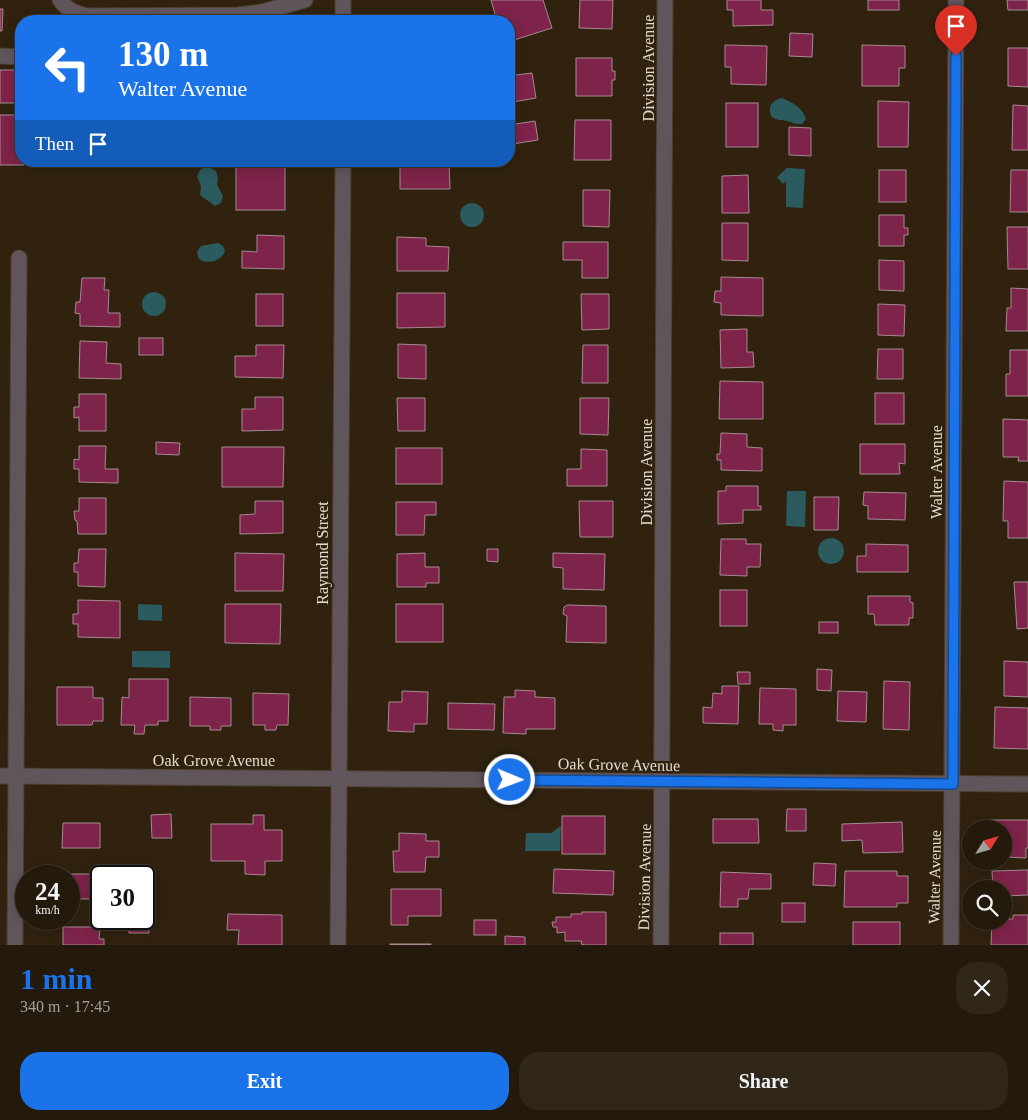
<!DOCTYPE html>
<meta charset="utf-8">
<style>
body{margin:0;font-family:"Times New Roman",serif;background:#302719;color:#f1f3f6;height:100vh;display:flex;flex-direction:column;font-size:19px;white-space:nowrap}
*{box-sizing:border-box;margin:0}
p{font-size:16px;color:#a3a19d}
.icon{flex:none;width:28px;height:28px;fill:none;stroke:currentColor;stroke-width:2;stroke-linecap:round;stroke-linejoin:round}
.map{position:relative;height:945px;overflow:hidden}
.panel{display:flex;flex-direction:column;background:#241a0b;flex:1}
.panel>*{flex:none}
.banner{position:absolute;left:15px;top:15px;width:500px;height:152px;border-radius:20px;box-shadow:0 2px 12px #0003,0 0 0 1px #41382c;background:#1a73e8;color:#fff;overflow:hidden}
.needle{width:32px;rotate:53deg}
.buttons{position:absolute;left:962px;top:820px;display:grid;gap:10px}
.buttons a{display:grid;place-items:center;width:50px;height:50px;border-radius:50%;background:#241a0b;box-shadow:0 2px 12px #0003,0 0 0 1px #41382c;font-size:25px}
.speed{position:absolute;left:15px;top:865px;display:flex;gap:10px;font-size:25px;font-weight:700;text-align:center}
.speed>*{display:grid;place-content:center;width:65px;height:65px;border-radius:50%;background:#241a0b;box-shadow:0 2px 12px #0003,0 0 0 1px #41382c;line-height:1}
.speed small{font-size:12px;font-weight:400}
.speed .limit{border:2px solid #111;border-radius:8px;background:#fff;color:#111}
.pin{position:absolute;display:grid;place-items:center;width:42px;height:42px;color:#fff;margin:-51px -21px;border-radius:50% 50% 50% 0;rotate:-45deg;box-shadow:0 0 5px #0007}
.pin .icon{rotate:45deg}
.me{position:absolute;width:55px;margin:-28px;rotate:91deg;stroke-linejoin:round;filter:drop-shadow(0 0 4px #0008)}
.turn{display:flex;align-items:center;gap:18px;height:105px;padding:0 20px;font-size:22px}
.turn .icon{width:65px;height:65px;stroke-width:2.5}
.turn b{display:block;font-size:35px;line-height:42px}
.then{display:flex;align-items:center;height:48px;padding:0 20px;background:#0003;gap:10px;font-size:19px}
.round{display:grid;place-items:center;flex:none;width:52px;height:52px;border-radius:20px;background:#302719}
.head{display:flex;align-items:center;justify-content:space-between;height:85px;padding:0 20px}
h1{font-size:30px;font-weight:700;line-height:38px;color:#1a73e8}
.primary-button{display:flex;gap:10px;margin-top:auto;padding:10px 20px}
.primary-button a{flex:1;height:58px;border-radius:20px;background:#1a73e8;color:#fff;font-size:20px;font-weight:700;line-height:58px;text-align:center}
.primary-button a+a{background:#302719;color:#f1f3f6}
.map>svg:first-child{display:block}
.water{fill:#2b5a5f}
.building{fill:#7e2349;stroke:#a78992}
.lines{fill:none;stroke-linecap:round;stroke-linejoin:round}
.minor-casing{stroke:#4d3f2e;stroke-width:17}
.minor{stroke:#60555b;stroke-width:15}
.route-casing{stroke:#114b97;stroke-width:12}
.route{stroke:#1a73e8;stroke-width:9}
.labels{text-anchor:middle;stroke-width:5;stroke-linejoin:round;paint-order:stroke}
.street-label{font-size:16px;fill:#e4dacf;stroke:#30220f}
</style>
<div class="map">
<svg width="1028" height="945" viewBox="0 0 1028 945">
<rect width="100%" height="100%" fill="#30220f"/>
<!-- water -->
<g class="water">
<path d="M782,98c10,4 21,10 24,21l-4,5c-6,1 -7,-1 -12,-2 -7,-3 -12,0 -19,-6 -3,-9 0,-16 11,-18z"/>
<path d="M205,167h4l7,4 2,7 -1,7 6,11 -2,7 -6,3 -15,-11 1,-9 -4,-10 3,-6z"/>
<path d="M787,168l18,1 -2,39 -17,-1v-26l-3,3 -6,-7z"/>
<circle cx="472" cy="215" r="12"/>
<path d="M218,243l5,3 2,5c-3,10 -18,14 -26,8l-2,-7 4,-6z"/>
<circle cx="154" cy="304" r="12"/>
<path d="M787,491h19l-1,36 -19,-1z"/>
<circle cx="831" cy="551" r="13"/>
<path d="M138,604l24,1v16l-24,-1z"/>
<path d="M132,651h38v17l-38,-1z"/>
<path d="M561,826l-1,25h-35l1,-18h25z"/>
</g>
<!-- building -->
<g class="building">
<path d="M491,0h52l9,28 -41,13 -2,-7v-13h-12z"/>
<path d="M580,0h33l-1,29 -33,-1z"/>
<path d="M727,0h34v10h12v15l-40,1v-16h-6z"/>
<rect x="868" y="0" width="31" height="10"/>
<path d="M1007,0h21v10h-20z"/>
<path d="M0,9h3l-1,22h-2z"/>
<path d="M438,15l1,6h-21z"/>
<path d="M790,33l23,1 -1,23 -23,-1z"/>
<path d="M725,45l42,1 -1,39 -35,-1v-17h-6z"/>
<path d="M862,45l43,1v22h-6v18h-37z"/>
<path d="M1008,48h20v39l-20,-1z"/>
<path d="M576,58h36v13h3v9h-3v16h-36z"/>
<rect x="0" y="70" width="21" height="33"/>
<path d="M532,73l4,25 -23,4 -4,-26z"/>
<path d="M878,101l31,1 -1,45h-30z"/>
<rect x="726" y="103" width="32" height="44"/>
<path d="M1013,105l15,1v44h-16z"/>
<path d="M0,115h21v46h3v4h-24z"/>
<path d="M575,120h36v40h-37z"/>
<path d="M535,121l3,19 -26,4 -3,-19z"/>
<path d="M789,127l22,1v28l-22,-1z"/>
<path d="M400,161h49l1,28h-50z"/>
<rect x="236" y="164" width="49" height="46"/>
<rect x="879" y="170" width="27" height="32"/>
<path d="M1011,170h17v42h-18z"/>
<path d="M748,175l1,38h-27v-37z"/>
<path d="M583,190h27l-1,37 -26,-1z"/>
<path d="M879,215h25v13h4v7h-4v11h-25z"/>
<path d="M722,223h26v38l-26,-1z"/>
<path d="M1007,227h21v42h-20z"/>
<path d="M257,235l27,1v33l-42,-1v-17l15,1z"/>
<path d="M397,237l29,1v8l23,1 -1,24h-51z"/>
<path d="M563,242h45v36h-26v-18h-19z"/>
<path d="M879,260l25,1v30l-25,-1z"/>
<path d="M721,277l42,1v38l-42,-1v-12l-7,-1 1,-11h6z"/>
<path d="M82,278h23l-1,12h5l-1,23h12v14l-40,-1v-12l-5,-1 1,-11h4z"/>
<path d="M1011,288l17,1v42h-22l1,-23h4z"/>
<path d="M397,293h48v34l-48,1z"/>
<rect x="256" y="294" width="27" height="32"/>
<path d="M581,294h28v35l-27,1z"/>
<path d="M878,304l27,1 -1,31 -26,-1z"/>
<path d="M747,329v23h6l1,15 -33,1 -1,-38z"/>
<rect x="139" y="338" width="24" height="17"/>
<path d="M80,341l27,1 -1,21 15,1v15l-42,-1z"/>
<path d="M398,344l28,1v34l-28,-1z"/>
<path d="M256,345h28l-1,33 -48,-1v-21h21z"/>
<path d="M583,345h25v38h-26z"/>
<path d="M878,349h25v30h-26z"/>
<path d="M1010,350h18v46h-22v-22h4z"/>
<path d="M720,381l43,1v37h-44z"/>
<rect x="875" y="393" width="29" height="31"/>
<path d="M79,394h27v37h-27v-14l-5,1v-11h5z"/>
<path d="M255,397h28v33l-41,1v-22h13z"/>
<path d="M397,398h28v33h-27z"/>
<path d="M580,398h29l-1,37 -28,-1z"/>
<path d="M1003,419l25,1v41h-10l1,-4h-16z"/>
<path d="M721,433l26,1v13l15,1v23l-41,-1v-10h-4v-6h3z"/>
<path d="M156,442l24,1 -1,12 -23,-1z"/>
<path d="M860,444h45v20l-6,-1 1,11h-40z"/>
<path d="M79,446h27l-1,23h13v14l-39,-1v-13h-5v-10l5,1z"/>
<path d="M222,447h62l-1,40h-61z"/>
<rect x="396" y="448" width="46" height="36"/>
<path d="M581,449l26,1v36h-40v-17h14z"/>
<path d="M1004,481l24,1v56h-20v-17h-5z"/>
<path d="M726,486h32v20h3v4h-18v13l-25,1v-33h8z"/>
<path d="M864,492l42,1 -1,27 -37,-1v-13l-5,-1z"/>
<path d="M814,497h25l-1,33h-24z"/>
<path d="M79,498h27v36h-28l-1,-13 -2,-1 -1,-9h5z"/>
<path d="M255,501h28v32l-43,1v-19l15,-1z"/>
<path d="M579,501h34v36h-33z"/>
<path d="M396,502h40v13h-11l-1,20h-28z"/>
<path d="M721,539h25v5h15l-1,23h-13v9l-27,-1z"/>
<path d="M866,544l42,1v27h-51v-16h9z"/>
<path d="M79,549h27l-1,38 -27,-1v-14h-4v-9h4z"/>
<path d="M487,549h11v13l-11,-1z"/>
<path d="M235,553l49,1 -1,37h-48z"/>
<path d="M425,553v14h14v16h-13v4h-29v-33z"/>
<path d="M553,553l52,1 -1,36 -41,-1v-21l-10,-1z"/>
<path d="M1014,582h14v46l-11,1z"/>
<rect x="720" y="590" width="27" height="36"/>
<path d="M868,596h42v6l3,1v15h-4v7h-34l-1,-11h-6z"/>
<path d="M78,600l42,1v37l-42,-1v-13h-5v-10h5z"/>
<path d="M225,604h56l-1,40 -55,-1z"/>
<rect x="396" y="604" width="47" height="38"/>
<path d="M567,605l39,1v37l-40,-1 1,-26 -4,-2 1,-7z"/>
<rect x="819" y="622" width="19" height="11"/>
<path d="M1004,661l24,1v35l-24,-1z"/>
<path d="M817,669l15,1 -1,21 -14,-1z"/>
<path d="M737,672h13v12h-12z"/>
<path d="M129,679h39v42h-10v4h-13l-1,9h-10l1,-9h-14l1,-28 7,1z"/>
<path d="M884,681l26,1 -1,48 -26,-1z"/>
<path d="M722,686h17l-1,38 -35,-1v-16l9,1 1,-15 9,1z"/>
<path d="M57,687h36v11h10v23h-10l-1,4h-35z"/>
<path d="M760,688l36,1v36h-13v6l-10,-1v-6h-14z"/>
<path d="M515,690l20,1v6l20,1v31h-29v5l-23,-1 1,-36h11z"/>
<path d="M402,691l26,1 -1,32h-13v8l-26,-1 1,-29h13z"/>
<path d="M838,691l29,1 -1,30 -29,-1z"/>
<path d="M253,693l36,1 -1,31h-11l-1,5h-11v-5h-12z"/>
<path d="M190,697l41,1v28h-10v4h-11v-4h-20z"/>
<path d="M448,703l47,1 -1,26 -46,-1z"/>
<path d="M995,707l33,1v41l-34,-1z"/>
<path d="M787,809h19v22h-20z"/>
<path d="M171,814l1,24h-20l-1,-23z"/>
<path d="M253,815h11v15h18v31h-17v14l-20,-1v-13h-34v-37h42z"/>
<rect x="562" y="816" width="43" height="38"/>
<path d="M713,819h45l1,24h-46z"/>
<path d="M989,820h39v28h-2v10l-22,-1v-28h-15z"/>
<path d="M902,822l1,30 -40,1 -1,-13 -20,1v-17z"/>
<path d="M63,823h37v25h-38z"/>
<path d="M399,833l27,1v7h13v16h-13l-1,15h-31l-1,-21h6z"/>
<path d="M814,863l22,1 -1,22 -22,-1z"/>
<path d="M554,869l60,2 -1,24 -60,-2z"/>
<path d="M1028,870v25l-24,1v-7h-11l-1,-18z"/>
<path d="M845,871h52v5h11v27h-11v4h-53z"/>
<path d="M721,872l50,2v15h-22l-1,10h-10v8h-18z"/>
<path d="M63,874h54v2h-16v23h-32v-23h-6z"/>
<path d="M391,889h50v27h-33v9h-17z"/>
<rect x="782" y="903" width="23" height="19"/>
<path d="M144,912h5v21h-20v-14h15z"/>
<path d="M582,912h24v33h-21l-4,-1 1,-3h-17v-9l-8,1v-6h-4l-1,-5h4v-5h15v-3h11z"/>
<path d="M228,914l54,1v30h-44l1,-15h-12z"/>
<path d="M1013,915h15v30h-37l1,-24h12v-2h9z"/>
<rect x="474" y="920" width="22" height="15"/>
<rect x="853" y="922" width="47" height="23"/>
<path d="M63,927h37l-1,12h5v6h-41z"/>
<rect x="720" y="933" width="33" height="12"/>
<path d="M505,936l20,1v8h-20z"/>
<rect x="390" y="944" width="41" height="1"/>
</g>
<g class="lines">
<!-- minor casing -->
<g class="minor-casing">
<g id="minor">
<path d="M60,0c7,10 15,13 27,16l151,-1 24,-3 43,-12"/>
<path d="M343,21v-21"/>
<path d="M0,56l21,1"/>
<path d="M0,776l1028,8"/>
<path d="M15,945l4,-687"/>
<path d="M338,945l5,-784"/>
<path d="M661,945l4,-945"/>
<path d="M951,945l5,-945"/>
</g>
</g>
<!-- minor -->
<use href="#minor" class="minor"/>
</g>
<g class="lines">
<!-- route casing -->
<g class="route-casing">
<path id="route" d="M510,780l443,4 3,-728"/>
</g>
<!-- route -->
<use href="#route" class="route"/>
</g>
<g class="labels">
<!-- street labels -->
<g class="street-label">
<text transform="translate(648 68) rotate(-90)" y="6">Division Avenue</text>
<text transform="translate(646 472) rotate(-90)" y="6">Division Avenue</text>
<text transform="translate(936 472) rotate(-90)" y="6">Walter Avenue</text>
<text transform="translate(322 553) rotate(-90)" y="6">Raymond Street</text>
<text x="214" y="766">Oak Grove Avenue</text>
<text transform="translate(619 764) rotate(1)" y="6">Oak Grove Avenue</text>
<text transform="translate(644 877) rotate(-89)" y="6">Division Avenue</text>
<text transform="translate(934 877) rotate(-89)" y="6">Walter Avenue</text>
</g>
</g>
</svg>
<div class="buttons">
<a><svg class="needle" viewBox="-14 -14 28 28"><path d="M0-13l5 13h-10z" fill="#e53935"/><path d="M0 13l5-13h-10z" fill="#a3a19d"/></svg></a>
<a><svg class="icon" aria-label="search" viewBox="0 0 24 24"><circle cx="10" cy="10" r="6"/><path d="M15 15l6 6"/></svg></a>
</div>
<div class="speed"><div>24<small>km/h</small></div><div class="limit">30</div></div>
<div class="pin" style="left:956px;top:56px;background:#d93025"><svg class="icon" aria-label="arrive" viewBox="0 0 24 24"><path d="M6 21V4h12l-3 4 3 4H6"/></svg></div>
<svg class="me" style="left:510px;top:780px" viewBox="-20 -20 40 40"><circle r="17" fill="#1a73e8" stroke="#fff" stroke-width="3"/><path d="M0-11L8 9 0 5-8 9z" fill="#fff"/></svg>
<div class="banner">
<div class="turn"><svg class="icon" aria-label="left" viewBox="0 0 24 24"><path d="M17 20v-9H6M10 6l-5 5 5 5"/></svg><div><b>130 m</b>Walter Avenue</div></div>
<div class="then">Then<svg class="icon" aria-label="arrive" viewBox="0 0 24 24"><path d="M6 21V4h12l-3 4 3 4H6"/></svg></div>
</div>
</div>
<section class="panel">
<div class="head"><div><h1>1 min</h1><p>340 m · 17:45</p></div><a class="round"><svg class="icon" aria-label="close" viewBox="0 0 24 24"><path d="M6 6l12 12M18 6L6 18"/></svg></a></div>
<div class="primary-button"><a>Exit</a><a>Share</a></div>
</section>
